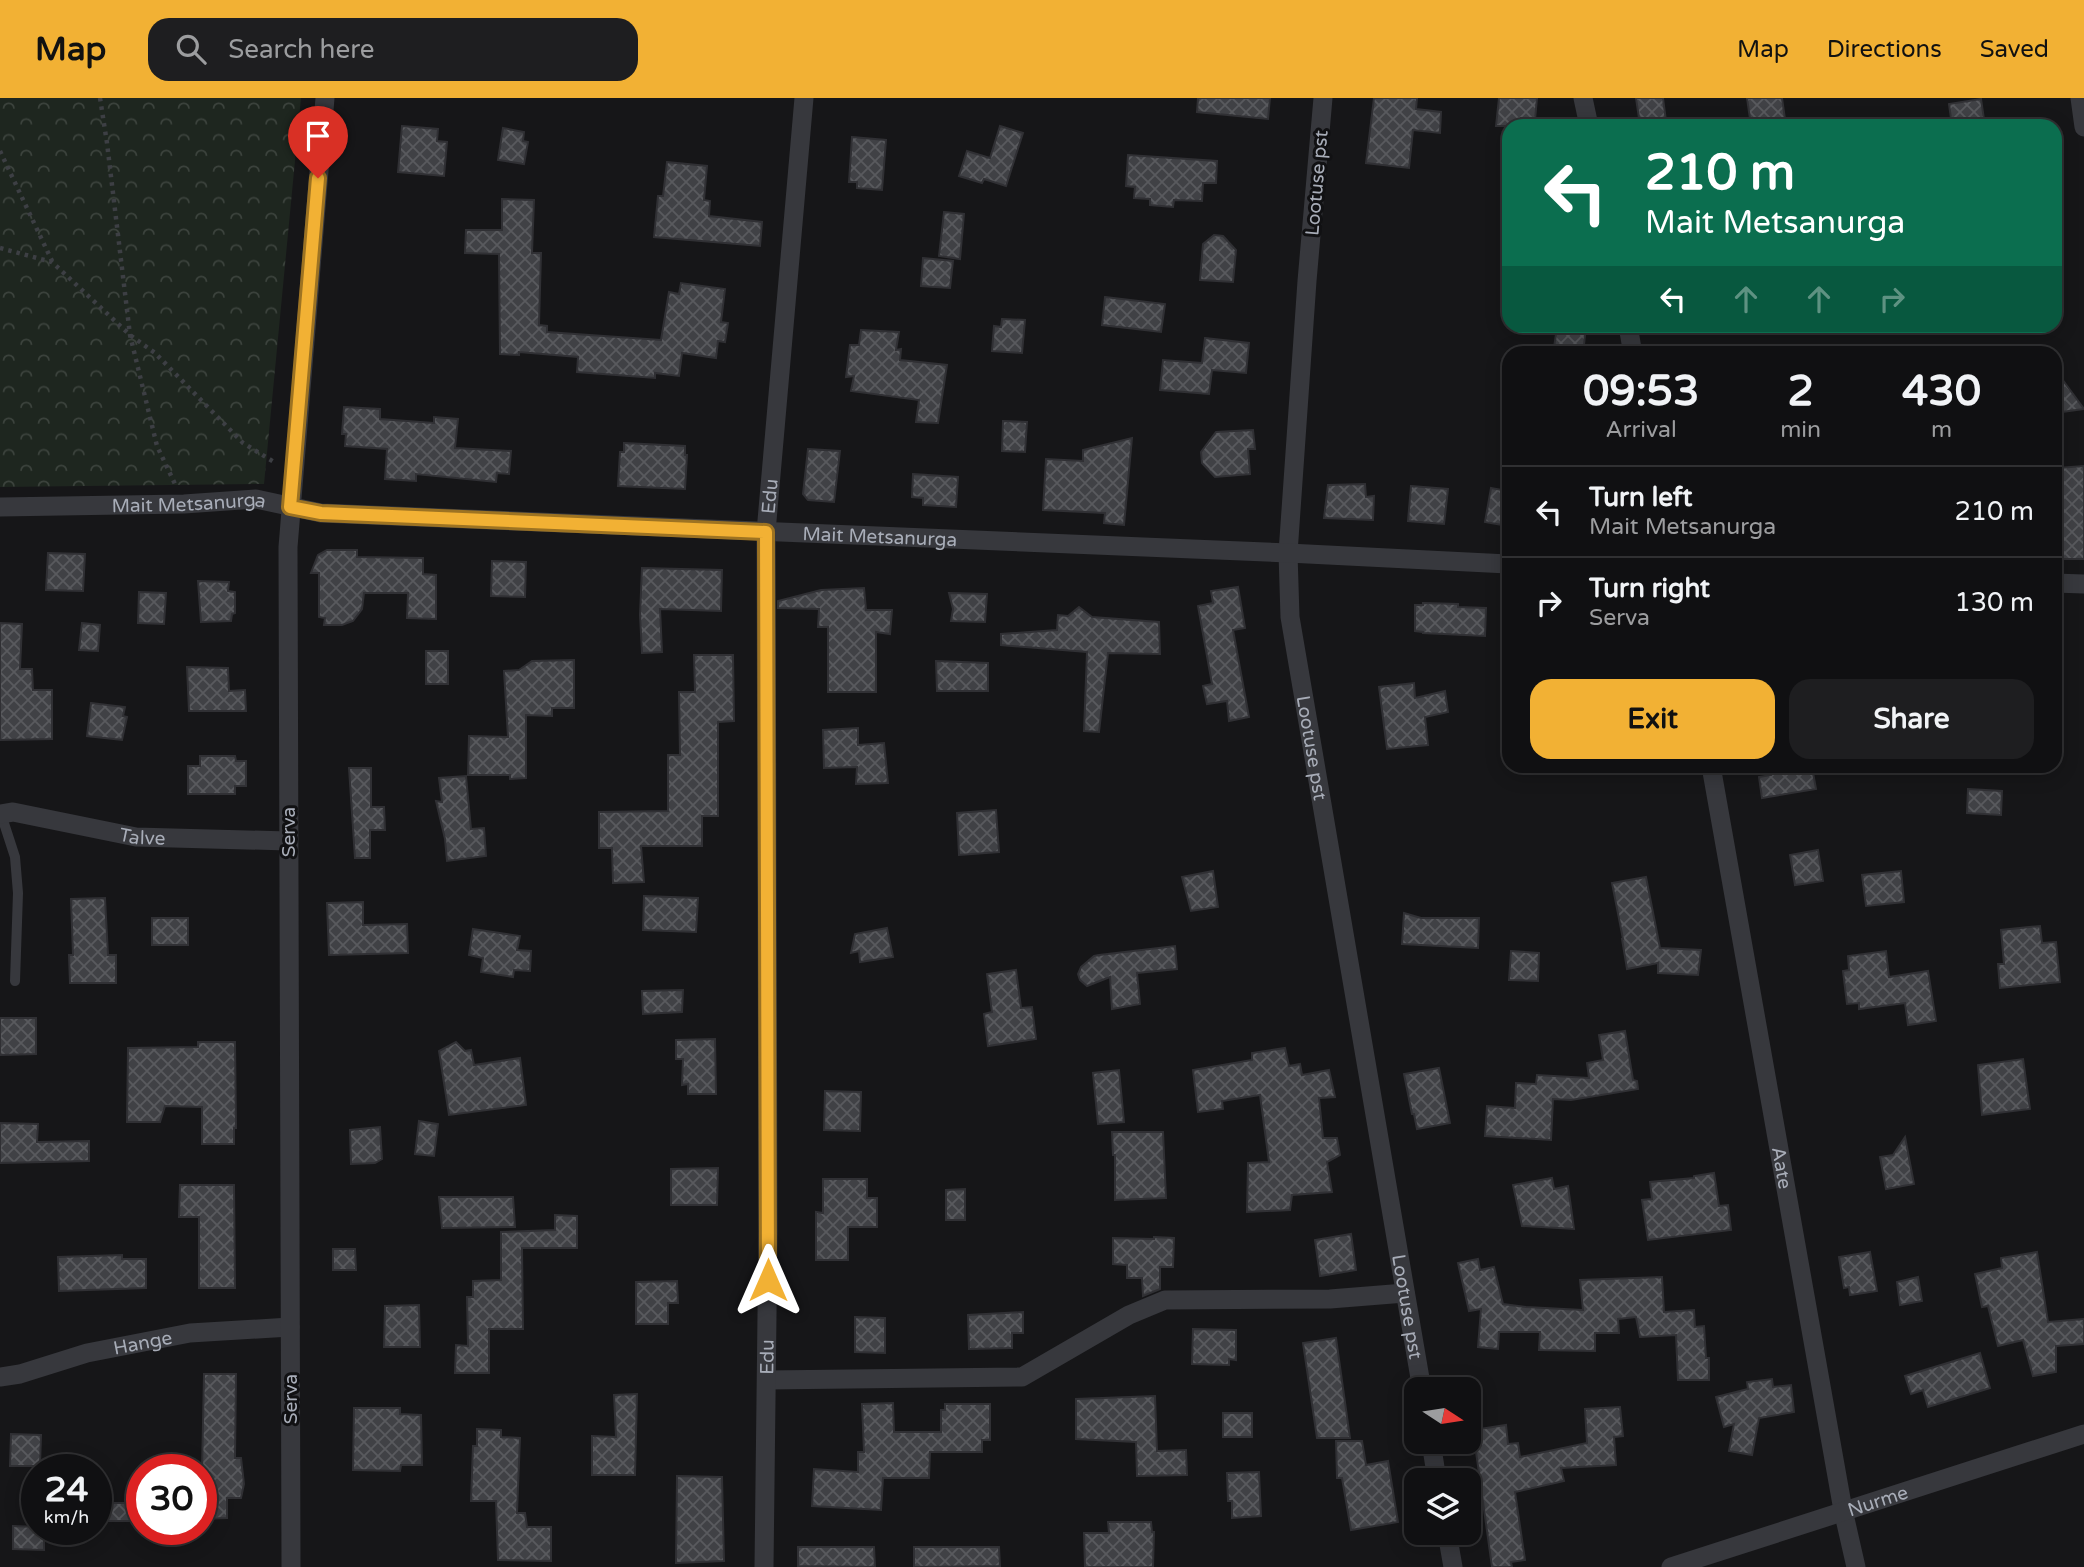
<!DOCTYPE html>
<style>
body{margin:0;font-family:"Varela Round",sans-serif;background:#1e1e20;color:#f1f3f6;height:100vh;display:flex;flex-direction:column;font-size:26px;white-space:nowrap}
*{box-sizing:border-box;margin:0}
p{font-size:23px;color:#9c9d9f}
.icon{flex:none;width:38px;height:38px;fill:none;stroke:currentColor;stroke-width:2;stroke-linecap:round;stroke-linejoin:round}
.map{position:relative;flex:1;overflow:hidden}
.side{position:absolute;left:1502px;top:248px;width:560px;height:427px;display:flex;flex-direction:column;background:#101012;border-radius:21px;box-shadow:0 4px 18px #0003,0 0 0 2px #303032}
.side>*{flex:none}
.hud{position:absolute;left:1502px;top:21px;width:560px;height:214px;border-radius:21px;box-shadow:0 4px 18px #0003,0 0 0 2px #303032;background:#0b6e4f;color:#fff;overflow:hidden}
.needle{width:46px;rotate:102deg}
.controls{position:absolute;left:1404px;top:1279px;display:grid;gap:14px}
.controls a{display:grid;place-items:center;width:77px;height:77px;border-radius:14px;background:#101012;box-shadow:0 4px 18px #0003,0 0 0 2px #303032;font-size:35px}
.speed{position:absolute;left:21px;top:1356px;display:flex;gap:14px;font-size:35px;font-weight:700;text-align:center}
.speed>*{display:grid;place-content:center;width:91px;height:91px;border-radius:50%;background:#101012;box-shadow:0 4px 18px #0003,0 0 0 2px #303032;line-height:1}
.speed small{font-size:18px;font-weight:400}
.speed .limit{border:10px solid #d22;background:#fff;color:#111}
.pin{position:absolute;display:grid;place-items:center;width:60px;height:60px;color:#fff;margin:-72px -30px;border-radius:50% 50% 50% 0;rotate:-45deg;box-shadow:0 0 7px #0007}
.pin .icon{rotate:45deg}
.me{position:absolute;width:77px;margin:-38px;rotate:0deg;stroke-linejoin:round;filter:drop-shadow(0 0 5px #0008)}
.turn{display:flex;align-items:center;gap:24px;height:147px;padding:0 28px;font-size:32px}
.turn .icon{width:91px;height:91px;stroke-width:2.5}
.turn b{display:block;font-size:49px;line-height:60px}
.lanes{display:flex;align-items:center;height:66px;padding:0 28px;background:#0003;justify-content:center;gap:35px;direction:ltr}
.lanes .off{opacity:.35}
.eta{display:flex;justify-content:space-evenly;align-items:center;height:119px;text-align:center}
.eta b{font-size:42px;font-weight:700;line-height:49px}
.button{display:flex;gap:14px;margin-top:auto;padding:14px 28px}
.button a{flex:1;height:80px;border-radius:21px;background:#f2b134;color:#111;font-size:28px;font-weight:700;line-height:80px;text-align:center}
.button a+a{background:#1e1e20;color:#f1f3f6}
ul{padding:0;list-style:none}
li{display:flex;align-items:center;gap:21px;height:91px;padding:0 28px;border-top:2px solid #303032}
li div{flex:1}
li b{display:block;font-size:26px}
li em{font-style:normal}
header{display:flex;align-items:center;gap:42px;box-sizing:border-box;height:98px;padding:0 35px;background:#f2b134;color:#111}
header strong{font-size:33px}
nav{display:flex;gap:38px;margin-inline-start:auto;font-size:24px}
.search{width:490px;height:63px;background:#1e1e20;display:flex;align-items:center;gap:18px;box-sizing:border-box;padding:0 24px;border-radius:21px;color:#9c9d9f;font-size:26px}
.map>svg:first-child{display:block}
.forest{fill:url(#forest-crowns)}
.building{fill:url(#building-cross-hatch);stroke:#303034;stroke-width:2}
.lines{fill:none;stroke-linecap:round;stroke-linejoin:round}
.path{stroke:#3d3f44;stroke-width:4.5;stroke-dasharray:3.5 5;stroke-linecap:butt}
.lane{stroke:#37383d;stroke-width:10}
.street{stroke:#37383d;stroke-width:19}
.route-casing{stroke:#9d7322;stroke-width:18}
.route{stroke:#f2b134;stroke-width:12}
.labels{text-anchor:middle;stroke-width:6;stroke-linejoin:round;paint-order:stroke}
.street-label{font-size:19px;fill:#a8adb8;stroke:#111113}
</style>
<header>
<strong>Map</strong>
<div class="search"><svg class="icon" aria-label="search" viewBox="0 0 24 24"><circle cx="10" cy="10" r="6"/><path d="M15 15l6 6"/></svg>Search here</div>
<nav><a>Map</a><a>Directions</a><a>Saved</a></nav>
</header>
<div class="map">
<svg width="2084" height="1469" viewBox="0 0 2084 1469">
<defs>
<pattern id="forest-crowns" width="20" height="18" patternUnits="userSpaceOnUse" patternTransform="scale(1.75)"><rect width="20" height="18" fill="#1e261f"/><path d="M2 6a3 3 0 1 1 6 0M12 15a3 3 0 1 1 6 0" fill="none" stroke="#3c433d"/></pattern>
<pattern id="building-cross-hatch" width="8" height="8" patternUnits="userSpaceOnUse" patternTransform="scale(1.75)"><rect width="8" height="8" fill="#404145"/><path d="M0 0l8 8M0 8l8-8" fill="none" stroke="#595a5e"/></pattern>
</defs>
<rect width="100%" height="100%" fill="#161618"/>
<!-- forest -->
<path class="forest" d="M0,0h301l-37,386 -264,3z"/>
<!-- building -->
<g class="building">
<path d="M1198,0h72l-2,21 -71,-7z"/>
<path d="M1374,0h43l-1,11 25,3 -1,21 -27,-3 -4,38 -43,-5z"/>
<path d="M1499,0h38l-2,22 -14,-2 -2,8h-23z"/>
<path d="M1636,0h27l3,23 -26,4z"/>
<path d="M1747,0h35l4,28h-35z"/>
<path d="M1981,1l4,27h-33l-3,-22z"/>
<path d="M402,28l36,3 -1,12 10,1 -3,34 -46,-4z"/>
<path d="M1000,28l23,7 -17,53 -22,-7 -2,4 -23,-7 8,-25 23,7z"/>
<path d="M503,30l21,4 -1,9 5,1 -4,22 -26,-4z"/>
<path d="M852,39l34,3 -4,50 -25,-2v-6h-8z"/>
<path d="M1128,57l89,6 -1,22h-13l-1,18 -28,-1 -1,7 -23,-2v-6l-16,-1 1,-11 -9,-1z"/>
<path d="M667,64l40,4 -3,34 6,1 -1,15 53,6 -2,24 -106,-9 4,-41h5z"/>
<path d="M502,101l32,1 -2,53h9l-2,72 8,1v6l114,8 8,-48 10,2 2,-11 44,6 -4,33 7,1 -3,19 -7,-1 -2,17 -34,-5 -3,23 -24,-3v5l-78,-6 1,-15 -59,-5v3l-19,-1 -1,-100 -34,-1 1,-23h36z"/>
<path d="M944,114l20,2 -4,45 -21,-3z"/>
<path d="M1214,137l9,1 13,14 -3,32 -33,-2 3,-36z"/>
<path d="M923,160l30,3 -3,27 -29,-2z"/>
<path d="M1105,199l60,7 -4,28 -59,-7z"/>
<path d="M1002,221l23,1 -3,33 -30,-2 2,-25 7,1z"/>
<path d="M1566,228h20l-3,28h-30l3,-20h9z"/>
<path d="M861,232l38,2 -3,18 5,-1 -1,11 47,5 -9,58 -22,-1 3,-22 -68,-9 3,-15 -8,1 4,-32h9z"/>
<path d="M1205,240l44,5 -3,30 -34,-3 -3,24 -49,-4 3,-30 39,3z"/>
<path d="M2054,270l30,41 -30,4z"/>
<path d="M344,309l36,2v10l54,4v-6l24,2 -3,29 56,3 -2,23 -12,-1 -1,9 -80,-8v7l-31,-2 2,-30 -42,-3 1,-12h-4z"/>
<path d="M1003,323l24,1 -2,30 -23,-1z"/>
<path d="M1253,332l2,19h-7l2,25 -35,3 -13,-14 -1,-11 15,-20z"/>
<path d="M1132,340l-8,87 -20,-2 1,-10 -62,-3 3,-51 37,2v-11z"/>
<path d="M624,345l61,3v9h2l-2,34 -67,-3 2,-34h4z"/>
<path d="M808,351l32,2 -6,51 -26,-2 -5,-6z"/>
<path d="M2084,368v93h-30v-84l4,-7z"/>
<path d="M913,376l45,3 -2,30 -33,-2v-7l-11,-1z"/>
<path d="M1365,386l1,13 8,-1 -1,24 -49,-2 4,-33z"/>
<path d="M1411,388l37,3 -4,35 -36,-3z"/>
<path d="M1491,390l17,3v35l-23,-4z"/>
<path d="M327,452h30v7l66,1v16l13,1v44l-29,-1 1,-25h-44l-2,16 -9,12 -11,4h-18l1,-7 -6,-1v-44h-8l7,-18z"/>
<path d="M48,455l37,1 -2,37 -37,-1z"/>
<path d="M492,463l34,1 -1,35 -34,-1z"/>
<path d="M642,470l80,2 -1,41 -61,-2 2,43 -20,1 -2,-38z"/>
<path d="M198,483l31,1 -1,9 7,1v21l-3,1 -1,7 -30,1z"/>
<path d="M1238,489l7,41 -12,2 16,87 -20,4 -2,-20 -20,3 -4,-18 9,-2 -14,-78 15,-3 -2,-12z"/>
<path d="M864,490l2,22h26l-2,24 -14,-2v60h-48v-65h-10l1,-18 -41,-1v-7l43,-11z"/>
<path d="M139,494l27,1 -2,31 -26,-1z"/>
<path d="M949,495l38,1 -2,28 -34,-1 2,-12z"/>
<path d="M1423,505l35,1v3l28,1 -1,28 -62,-3v-1l-8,-1v-26h8z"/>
<path d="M1079,509l13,10 67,5 1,32 -52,-1 -9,79 -15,-1 3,-79 -86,-7v-11l56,-4 1,-15 10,1z"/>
<path d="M0,525l22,1 -2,45h12l1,21h19v49l-52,1z"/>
<path d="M82,525l18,2 -2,26 -19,-1z"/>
<rect x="426" y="553" width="22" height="33"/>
<path d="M694,557h39l1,66 -16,1v94h-16v30h-61l3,36 -31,1 -1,-35h-13v-36l69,-1v-56h12l-1,-63h16z"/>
<path d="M574,562v48h-22v8l-26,-1v63l-16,1v-4h-42l1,-39 39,1 -4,-66 15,-1 13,-9z"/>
<path d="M936,563l52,2v28h-51z"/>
<path d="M187,569l41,1 1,23 16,-1 1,21h-57z"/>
<path d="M1414,585l1,15 30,-7 3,21 -23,5 3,28 -41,4 -8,-62z"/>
<path d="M91,605l34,4 -2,9 4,1 -5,23 -35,-4z"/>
<path d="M858,630v17l26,-2 4,40 -32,1 1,-17 -33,1 -1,-38z"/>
<path d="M200,658h35l1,5h10v25h-11v8h-47v-28h12z"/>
<path d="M1769,668h24l1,4 18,-3 4,22 -54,9 -3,-21 12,-2z"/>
<path d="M349,670h22v39h13l1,23h-15v28h-15z"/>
<path d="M466,678l5,53 13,-1 2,28 -39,5 -2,-22 -9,-38 6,1 -3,-24z"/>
<path d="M1968,691l34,2 -1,24 -34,-2z"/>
<path d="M996,712l3,42 -40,3 -2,-42z"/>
<path d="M1818,752l5,31 -28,4 -5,-30z"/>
<path d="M1213,773l5,36 -27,4 -9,-34z"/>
<path d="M1901,773l3,31 -38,4 -4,-31z"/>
<path d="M1646,779l14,71 41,2 -3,25 -40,-2v-10l-31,6 -5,-30h1l-11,-56z"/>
<path d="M644,798l54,2 -2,34 -53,-2z"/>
<path d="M105,800l3,57h8v28h-46l-1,-28h4l-2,-56z"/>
<path d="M363,804v23l44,-1 1,29 -79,2 -2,-52z"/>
<path d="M1404,815l17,5h58l-1,30 -76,-4z"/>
<rect x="152" y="820" width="36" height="27"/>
<path d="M2040,828l2,17 14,-1 4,40 -60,6 -2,-24h6l-3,-34z"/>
<path d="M887,830l6,29 -33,5 -1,-11 -8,2 4,-19z"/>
<path d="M473,831l47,7 -3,14 14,1 -1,20 -16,-1 -1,7 -32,-5 2,-14 -14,-3z"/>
<path d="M1175,848l2,23 -40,4 3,31 -28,5 -2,-32 -23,9 -7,-6 -2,-6 3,-7 13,-11 5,-1z"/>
<path d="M1511,853l28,2 -1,28 -29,-1z"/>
<path d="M1886,853l3,26 39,-6 8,50 -28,4 -3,-22 -46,6v-6l-12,1 -4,-33 6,-1 -1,-14z"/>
<path d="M1016,872l5,38 11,-1 4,32 -48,7 -4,-32 8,-2 -5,-38z"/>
<path d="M683,892l-1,22 -39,2 -1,-23z"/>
<path d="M0,920h36v36l-36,1z"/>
<path d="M1625,933l8,49 4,1 1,8 -67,11 -18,-1 -2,41 -66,-4 2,-30 28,2 1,-25 20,1 1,-9 52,3 -2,-15 16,-3 -4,-25z"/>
<path d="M715,941l1,55h-28v-10l-6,1 1,-26h-7v-19z"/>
<path d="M198,944h37l1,86h-2v16h-32v-37l-37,-1 -5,16h-33l1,-74 70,-1z"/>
<path d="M456,944l9,9 6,-1 3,15 46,-7 6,47 -77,10 -10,-64z"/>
<path d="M1285,950l4,18 11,-2 2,11 27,-5 6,27 -16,1 4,40h14l3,17 -13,7 5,30 -40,3 -2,15 -43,2 1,-49 21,-1 -9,-67 -38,6 1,8 -25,3 -5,-42 59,-10v-7z"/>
<path d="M2023,961l7,50 -48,6 -4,-50z"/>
<path d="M1439,970l11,55 -33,6 -3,-15h-2l-8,-40z"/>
<path d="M1119,972l5,52 -26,2 -5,-51z"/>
<path d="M825,993l36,1 -1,39 -36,-1z"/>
<path d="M419,1023l19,3 -4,32 -19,-2z"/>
<path d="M0,1025l38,1 -1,18 52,-1v20l-89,2z"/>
<path d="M380,1029l2,32 -7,4 -24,1 -1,-34z"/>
<path d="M1112,1034h51l3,66 -51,2v-45h-2z"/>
<path d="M1905,1039l9,47 -28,5 -6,-32 13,-2z"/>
<path d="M718,1070l-1,37h-46v-36z"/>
<path d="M1714,1075l5,33 9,-1 3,25 -83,10 -6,-40 10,-1 -2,-17 44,-4v-2z"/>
<path d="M1552,1080l2,11 14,-3 6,43 -52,-3 -9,-41z"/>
<path d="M823,1081h44v19h10v29h-29v33h-32v-48l7,1z"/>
<path d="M180,1087h54l1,103h-36v-71h-20z"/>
<path d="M965,1091v31h-19v-30z"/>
<path d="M439,1099h74l2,30 -73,1z"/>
<path d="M555,1117l22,1v32h-55l1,81h-34v44h-34l1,-28 12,1 -1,-49h6v-16l28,-1v-48l54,-2z"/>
<path d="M1351,1136l5,36 -36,6 -5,-36z"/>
<path d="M1154,1139l20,1 -1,29h-13v22l-17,7 -1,-18h-15v-13l-14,-1v-26l41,1z"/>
<path d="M333,1151h22l1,21h-23z"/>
<path d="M1870,1154l7,39 -27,4 -1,-8 -5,1 -5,-31z"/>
<path d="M2037,1154l11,70 36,-3v25l-28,2v26l-23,4 -10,-36 -25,6 -10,-40 -6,1 -7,-33 27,-6 -1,-10z"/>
<path d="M122,1157v4h24v29l-87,3 -1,-34z"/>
<path d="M1478,1161l2,11 14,-3 9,37 23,3 57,3 -3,-30 82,-3 2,35 30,-2 1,17 9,-1 2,32h3v22h-31l-2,-45 -36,2 -4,-20 -18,2 1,14h-24v18l-56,-1 1,-18h-41l-1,17 -20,-2 3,-38 -12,2 -11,-48z"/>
<path d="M1918,1179l4,24 -22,4 -3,-23z"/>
<path d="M677,1183l1,22h-10v21h-32v-42z"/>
<path d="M419,1207l1,42h-36l1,-41z"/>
<path d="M1023,1214v21h-11v15l-43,1 -1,-34z"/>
<path d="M855,1219l30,1v35l-30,-1z"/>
<path d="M1193,1231l43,1v30l-7,-1v6l-37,-1z"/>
<path d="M1336,1240l14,100h-33l-14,-95z"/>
<path d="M1980,1255l10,35 -62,19 -5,-17 -12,4 -6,-18z"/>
<path d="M204,1276h32l-1,84h6l3,26 -3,14h-14v20l-26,1z"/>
<path d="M1772,1281l1,8 18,-2 3,27 -35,6 -7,37 -23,-4 5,-27 -10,3 -8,-30 32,-8 -1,-7z"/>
<path d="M637,1296l-2,81h-43v-39l24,1 -2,-42z"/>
<path d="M1155,1298l2,55 29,-1 1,25 -50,1 -1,-34 -60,-3v-40z"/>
<path d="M893,1305l1,29h47v-22h4v-6h45v36h-8v12h-52l-1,26h-46l-2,32 -69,-4 2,-37 44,3v-20h6l-2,-48z"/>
<path d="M1620,1309l3,29 -9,1 2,28 -55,3 3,13 -49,11 10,68 -14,2 1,5h-20l-19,-137 33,-5 2,19 10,-1 2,14 67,-14 -2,-34z"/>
<path d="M354,1310h46v6l21,1 1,50h-21l-1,6 -47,-1z"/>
<rect x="1223" y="1315" width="29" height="24"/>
<path d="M477,1331l24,1v7l19,1 -3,75h8l2,14h24v34l-53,-1 -2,-59h-25l2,-55h4z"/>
<path d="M11,1336l30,1 -1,31h-30z"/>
<path d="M1336,1343h26l4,24 22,-4 10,61 -47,8 -9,-52h-5z"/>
<path d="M1259,1374l2,44 -29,2v-17h-4l-1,-28z"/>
<path d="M677,1378l45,1 2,84 -48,2z"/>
<path d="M105,1405h36v18h-35z"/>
<path d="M1108,1424h43l1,10h2l-1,35h-68l-1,-34h25z"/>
<path d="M13,1428l24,1v3h7v20l-31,-1z"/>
<path d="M798,1449h76l1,20 -77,-1z"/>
<path d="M914,1449h85l1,19 -86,1z"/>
</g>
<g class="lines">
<!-- path -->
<g class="path">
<path d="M100,0l7,45 23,192 27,111 18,38"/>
<path d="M0,53l52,110"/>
<path d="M0,150l52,14 78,73 25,18 88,90 31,19"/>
</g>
<!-- lane -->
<path class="lane" d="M1,716l14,43 3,36 -3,88"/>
<!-- street -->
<g class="street">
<path id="s1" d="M1323,0l-16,183 -19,272 2,64 132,773"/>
<path d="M1583,0l6,28"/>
<path d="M2080,0l4,29"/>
<path d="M1628,228l5,28"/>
<path id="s2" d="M0,409l184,-3 72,-5 65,14 967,40 220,11"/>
<path d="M2054,485l30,1"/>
<path id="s3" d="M1711,668l132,744 13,57"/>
<path id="s4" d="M0,716l13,-2 123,25 152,4"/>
<path id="s5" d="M0,1279l20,-3 67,-21 103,-20 100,-6"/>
<path d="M767,1282l255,-3 107,-62 36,-15 165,-1 75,-6"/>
<path d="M1431,1344l6,38"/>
<path d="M1447,1435l6,34"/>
<path d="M291,1469l-3,-1020 37,-449"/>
<path id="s6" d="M764,1469l4,-336 -2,-699 38,-434"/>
<path id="s7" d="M1671,1469l413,-133"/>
</g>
</g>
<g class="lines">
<!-- route casing -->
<g class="route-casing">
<path id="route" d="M318,80l-28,329 31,6 445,19 2,748"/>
</g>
<!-- route -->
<use href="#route" class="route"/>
</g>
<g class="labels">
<!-- street labels -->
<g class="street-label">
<text transform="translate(1316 85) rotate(-85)" y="7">Lootuse pst</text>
<text dy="7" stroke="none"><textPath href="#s6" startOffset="1071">Edu</textPath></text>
<text dy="7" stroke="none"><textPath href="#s2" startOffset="189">Mait Metsanurga</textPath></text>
<text dy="7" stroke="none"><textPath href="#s2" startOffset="882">Mait Metsanurga</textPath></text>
<text dy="7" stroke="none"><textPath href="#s1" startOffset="653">Lootuse pst</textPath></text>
<text transform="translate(288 734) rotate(-90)" y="7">Serva</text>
<text dy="7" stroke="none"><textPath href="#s4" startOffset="145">Talve</textPath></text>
<text dy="7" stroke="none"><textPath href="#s3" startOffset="408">Aate</textPath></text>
<text dy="7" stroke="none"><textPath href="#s1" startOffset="1220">Lootuse pst</textPath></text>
<text dy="7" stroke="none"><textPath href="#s5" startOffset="147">Hange</textPath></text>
<text dy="7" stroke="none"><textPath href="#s6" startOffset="210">Edu</textPath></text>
<text transform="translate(290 1301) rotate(-90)" y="7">Serva</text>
<text dy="7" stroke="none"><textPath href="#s7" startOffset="217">Nurme</textPath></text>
</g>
</g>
</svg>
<div class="controls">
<a><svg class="needle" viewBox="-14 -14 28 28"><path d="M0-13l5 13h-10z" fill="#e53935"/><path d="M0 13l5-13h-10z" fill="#9c9d9f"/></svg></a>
<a><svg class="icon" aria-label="layers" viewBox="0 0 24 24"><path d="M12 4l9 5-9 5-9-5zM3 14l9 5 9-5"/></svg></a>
</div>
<div class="speed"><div>24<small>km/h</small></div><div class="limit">30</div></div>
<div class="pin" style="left:318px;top:80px;background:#d93025"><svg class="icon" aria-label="arrive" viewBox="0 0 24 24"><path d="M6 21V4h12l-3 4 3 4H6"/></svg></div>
<svg class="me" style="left:768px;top:1182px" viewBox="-20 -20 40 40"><path d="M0-17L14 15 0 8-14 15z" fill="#f2b134" stroke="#fff" stroke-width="4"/></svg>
<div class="hud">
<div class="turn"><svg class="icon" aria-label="left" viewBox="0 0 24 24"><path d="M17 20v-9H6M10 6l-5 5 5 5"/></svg><div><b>210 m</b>Mait Metsanurga</div></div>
<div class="lanes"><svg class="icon" aria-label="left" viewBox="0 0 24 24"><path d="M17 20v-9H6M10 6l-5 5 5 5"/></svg><svg class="icon off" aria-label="ahead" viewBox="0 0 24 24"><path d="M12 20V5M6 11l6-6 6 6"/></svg><svg class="icon off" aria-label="ahead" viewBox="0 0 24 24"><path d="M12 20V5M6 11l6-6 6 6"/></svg><svg class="icon off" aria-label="right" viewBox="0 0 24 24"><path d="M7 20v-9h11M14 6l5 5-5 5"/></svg></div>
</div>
<section class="side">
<div class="eta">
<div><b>09:53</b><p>Arrival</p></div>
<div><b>2</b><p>min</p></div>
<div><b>430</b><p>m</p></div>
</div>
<ul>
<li><svg class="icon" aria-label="left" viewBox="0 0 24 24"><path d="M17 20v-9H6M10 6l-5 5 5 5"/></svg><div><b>Turn left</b><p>Mait Metsanurga</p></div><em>210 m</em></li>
<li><svg class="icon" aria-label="right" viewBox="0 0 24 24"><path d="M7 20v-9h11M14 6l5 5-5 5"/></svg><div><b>Turn right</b><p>Serva</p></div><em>130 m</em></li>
</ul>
<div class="button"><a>Exit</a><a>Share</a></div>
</section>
</div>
